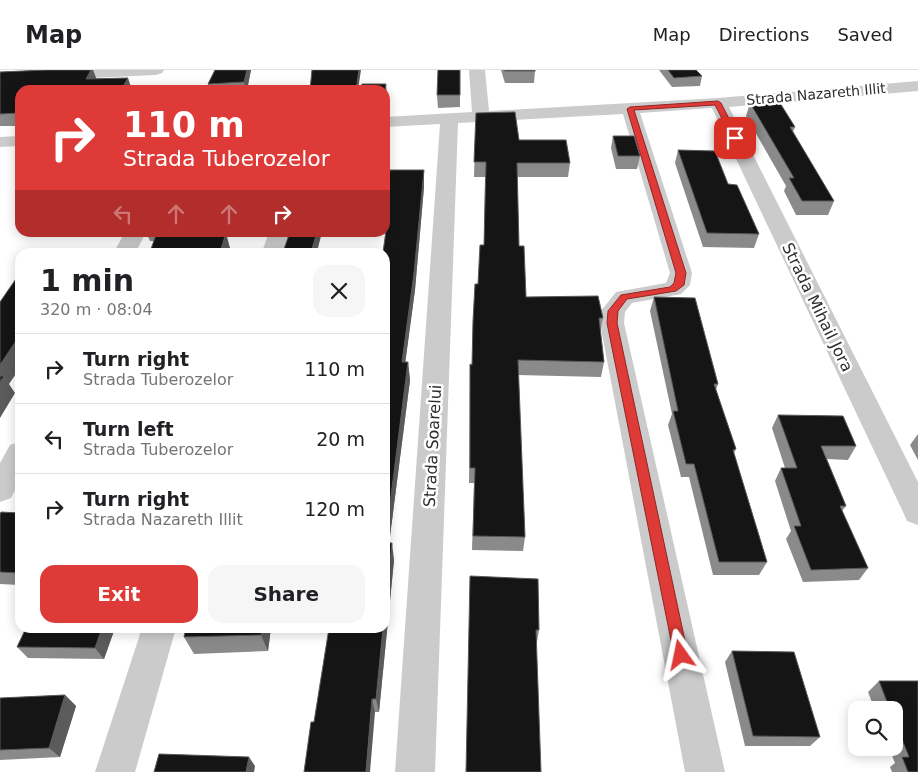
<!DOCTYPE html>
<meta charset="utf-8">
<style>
body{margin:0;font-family:"DejaVu Sans",sans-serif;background:#f6f6f6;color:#202124;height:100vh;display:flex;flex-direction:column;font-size:19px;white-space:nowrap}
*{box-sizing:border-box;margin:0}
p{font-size:16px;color:#757577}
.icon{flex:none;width:28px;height:28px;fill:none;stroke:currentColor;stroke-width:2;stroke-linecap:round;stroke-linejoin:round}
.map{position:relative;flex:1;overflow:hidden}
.side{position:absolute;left:15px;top:178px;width:375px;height:385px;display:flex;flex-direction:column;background:#fff;border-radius:15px;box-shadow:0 2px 12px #0003}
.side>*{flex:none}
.hud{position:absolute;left:15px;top:15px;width:375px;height:152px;border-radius:15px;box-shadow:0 2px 12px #0003;background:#de3a37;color:#fff;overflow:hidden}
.buttons{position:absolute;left:848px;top:631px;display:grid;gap:10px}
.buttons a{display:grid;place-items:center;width:55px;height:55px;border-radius:10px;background:#fff;box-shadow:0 2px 12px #0003;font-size:25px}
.pin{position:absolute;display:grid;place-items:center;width:42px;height:42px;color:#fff;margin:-21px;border-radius:10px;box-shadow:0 2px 8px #0006}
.me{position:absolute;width:55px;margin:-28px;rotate:348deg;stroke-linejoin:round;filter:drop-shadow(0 0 4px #0008)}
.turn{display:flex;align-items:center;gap:18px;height:105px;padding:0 25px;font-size:22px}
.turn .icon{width:65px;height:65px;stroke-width:2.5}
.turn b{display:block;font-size:35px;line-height:42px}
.lanes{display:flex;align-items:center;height:48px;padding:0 25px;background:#0003;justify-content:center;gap:25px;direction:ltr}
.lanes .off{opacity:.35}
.round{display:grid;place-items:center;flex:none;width:52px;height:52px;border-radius:15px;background:#f6f6f6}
.head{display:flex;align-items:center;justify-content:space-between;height:85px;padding:0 25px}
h1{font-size:30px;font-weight:800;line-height:38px}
.button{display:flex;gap:10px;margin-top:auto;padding:10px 25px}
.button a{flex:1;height:58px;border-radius:15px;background:#de3a37;color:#fff;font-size:20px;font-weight:800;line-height:58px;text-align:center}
.button a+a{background:#f6f6f6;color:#202124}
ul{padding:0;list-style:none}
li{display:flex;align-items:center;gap:15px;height:70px;padding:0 25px;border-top:1px solid #e0e0e0}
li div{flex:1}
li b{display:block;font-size:19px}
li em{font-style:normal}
header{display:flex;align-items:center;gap:30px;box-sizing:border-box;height:70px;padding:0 25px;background:#fff;border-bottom:1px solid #e0e0e0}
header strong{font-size:24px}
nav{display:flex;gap:28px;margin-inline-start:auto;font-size:18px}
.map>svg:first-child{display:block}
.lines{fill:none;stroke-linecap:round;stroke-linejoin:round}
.minor{fill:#cbcbcb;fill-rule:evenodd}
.wall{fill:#8a8a8a}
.shaded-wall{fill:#5b5b5b}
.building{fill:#151515;stroke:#5b5b5b}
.route{fill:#de3a37;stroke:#902624}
.labels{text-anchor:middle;stroke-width:5;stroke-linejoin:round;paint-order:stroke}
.far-street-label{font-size:14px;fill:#2e2e2e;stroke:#fff}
.street-label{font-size:16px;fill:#2e2e2e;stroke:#fff}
</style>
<header>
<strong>Map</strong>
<nav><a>Map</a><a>Directions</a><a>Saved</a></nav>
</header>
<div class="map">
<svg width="918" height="702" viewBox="0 0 918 702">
<rect width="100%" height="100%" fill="#fff"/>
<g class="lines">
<!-- minor -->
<g class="minor">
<path d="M49,0h115l-2,3 -6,2 -156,7v-10z"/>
<path d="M469,0h16l4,41 229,-13 200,-17v10l-189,16 189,375v43l-11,-4 -4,-9 -191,-404 -72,5 52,160 -2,12 -9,9 -49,9 -7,9 -1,11 101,449h-40l-85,-449 1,-12 15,-19 50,-9 4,-10 -47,-159 -165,9 -23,649h-40l45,-648 -55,3v-10l87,-5z"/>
<path d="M20,66v10l-20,1v-10z"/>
<path d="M125,162h21l-10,20h-22z"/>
<path d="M269,162h21l-6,20h-22z"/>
<path d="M20,372v38l-9,18 -11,4v-39l10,-18z"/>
<path d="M142,558h34l-41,144h-40z"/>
</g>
</g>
<!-- wall -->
<g class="wall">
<path d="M46,0h47l3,9 -76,11v36h-20v-54z"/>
<path d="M215,0h36l-4,20h-37l-2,-6z"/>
<path d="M460,0v37l-22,1 -1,-13z"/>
<path d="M501,0h34l-1,13h-29z"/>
<path d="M659,0h37l6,6 -2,10 -28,1z"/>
<path d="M750,33l45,24 -2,5 41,69 -6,14h-32l-12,-24 2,-5 -40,-70z"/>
<path d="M476,43l43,27 51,23 -2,14h-51l2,69 7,51 77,21 -3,14 4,30 -3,15 -83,-2 7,162 -2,14 -51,-1 2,-67h-5l1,-119 2,1 6,-81 6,-39 1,-68h-11z"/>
<path d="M613,66l27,20 -3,13h-21l-5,-21z"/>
<path d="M678,80l50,34 31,50 -5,14 -51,-1 -28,-84z"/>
<path d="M424,100v17l-9,103 -10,72h3l2,18 -21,163 5,17 -15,152h-4l-61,10 71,-94v-394h-1v-2h1v-31z"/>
<path d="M146,162h68v2l16,14 -1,4h-79l4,-11h-4z"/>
<path d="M654,227l64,87 -2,6 20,59 -2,4 33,109 -8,13h-46l-24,-98h-8l-13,-52 4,-11 -22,-103z"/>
<path d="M778,345l78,31 -8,14 -21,-1 19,47 -4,5 26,57 -9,12 -56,2 -17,-43 5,-8 -16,-50 6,-13h4l-13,-40z"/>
<path d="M918,364v26l-8,-15z"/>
<path d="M20,443v72l-20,-1v-70z"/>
<path d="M470,506l69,54 -2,12z"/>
<path d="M115,558l-11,31 -76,-1 -11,-11z"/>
<path d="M186,558h85l-3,23 -74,3 -10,-17z"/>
<path d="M732,581l88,86 -10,9h-65l-20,-84z"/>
<path d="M879,611h39v91h-26l-2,-5 5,-4 -6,-15h5v-38h-19l-7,-18z"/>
<path d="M65,625l11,11 -16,51 -60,3v-62z"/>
</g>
<!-- shaded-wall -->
<g class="shaded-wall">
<path d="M91,0h2l4,10 -11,-1z"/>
<path d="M247,0h4l-4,20h-1l-2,-8z"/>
<path d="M359,0h2l-3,20h-2z"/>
<path d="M128,8l4,12h-11z"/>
<path d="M386,14l1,12 -2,11v-17z"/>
<path d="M424,100v17l-9,103 -12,90 -1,-18z"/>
<path d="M204,162h10l-6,16 -5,-14z"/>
<path d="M317,162h5l-5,20h-6z"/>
<path d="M226,163l4,15 -1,4h-9z"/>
<path d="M20,265v33l-11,16 6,9 -15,25v-53z"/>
<path d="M408,292l2,18 -23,180 -2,-17z"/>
<path d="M392,473l2,17 -15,152 -3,-13 7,-71h2v-17z"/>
<path d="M102,558h13l-11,31 -9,-11z"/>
<path d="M262,558h9l-3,23 -7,-16z"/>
<path d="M65,625l11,11 -16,51 -11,-9z"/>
<path d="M372,629l3,13 -5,60h-4z"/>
<path d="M249,687l6,9 -1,6h-8z"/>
</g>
<!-- building -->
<g class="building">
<path d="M46,0h45l-5,9 42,-1 -7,12h-101v23l-20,1v-42z"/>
<path d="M215,0h32l-3,12 -36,2z"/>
<path d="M312,0h47l-3,20h-46z"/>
<path d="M438,0h22v25h-23z"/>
<rect x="505" y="0" width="30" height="1"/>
<path d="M668,0h28l6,6 -28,2z"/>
<path d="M362,14h24l-1,6h-24z"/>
<path d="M750,33h30l15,24h-5l44,74h-32l-13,-23h5z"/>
<path d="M515,42l4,28h47l4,23h-53l2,83h5l2,51 72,-1 5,22h-4l5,44 -86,-2 7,177 -52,-1 2,-68h-5v-104l2,1 1,-44 2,-37h3l2,-39h4l2,-83h-12l2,-49z"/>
<path d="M613,66h21l6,20h-22z"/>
<path d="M678,80l37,1 13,33 9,1 22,49 -52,-1z"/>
<path d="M390,100h34l-10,103 -12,89h6l-23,181v-291h-2l5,-35h-3v-16z"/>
<path d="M157,162h47l-1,2 23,-1 -6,19h-70z"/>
<path d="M290,162h27l-6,20h-28z"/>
<path d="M20,203v62l-20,30v-63z"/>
<path d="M654,227l41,1 23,86h-4l22,65 -3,1 34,112h-48l-25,-98h-8l-13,-53h5z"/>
<path d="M0,306h4l-4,6z"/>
<path d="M778,345l65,1 13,30h-35l25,60h-6l28,62 -57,2 -17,-44h7l-20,-58h16z"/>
<path d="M1,442l19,1v60l-20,-1v-58z"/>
<path d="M385,473h7l-7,68z"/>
<path d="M470,506l68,3 1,51h-3l5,142h-75z"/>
<path d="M26,558h76l-7,20 -78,-1z"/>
<path d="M186,558h76l-1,7 -77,2z"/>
<path d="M329,558h54l-7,71h-4l-6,73h-62l7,-50h3z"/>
<path d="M732,581l62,1 26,85 -67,-1z"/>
<path d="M879,611h39v91h-10l-6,-15h7l-15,-38v-9h-4z"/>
<path d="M65,625l-16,53 -49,2v-52z"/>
<path d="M159,684l90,3 -3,15h-92z"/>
</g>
<!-- route -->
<path class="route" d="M718,31l3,2 18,35 -1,2 -6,-2 -17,-33 -81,5 52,163 -2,12 -8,6 -49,8 -9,12 -1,12 71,332 -2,5 -5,2 -5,-2 -2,-5 -67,-332 1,-12 13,-16 49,-8 4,-4 2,-10 -49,-164 3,-2z"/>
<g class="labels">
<!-- far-street labels -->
<g class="far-street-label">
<text transform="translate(816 24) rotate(-5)" y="5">Strada Nazareth Illit</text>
</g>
<!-- street labels -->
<g class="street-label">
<text transform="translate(818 237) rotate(64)" y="6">Strada Mihail Jora</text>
<text transform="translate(432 376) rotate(-87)" y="6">Strada Soarelui</text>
</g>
</g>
</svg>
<div class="buttons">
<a><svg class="icon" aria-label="search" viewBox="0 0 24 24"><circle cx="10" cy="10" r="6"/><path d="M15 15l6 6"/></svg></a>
</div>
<div class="pin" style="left:735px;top:68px;background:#d93025"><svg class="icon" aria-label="arrive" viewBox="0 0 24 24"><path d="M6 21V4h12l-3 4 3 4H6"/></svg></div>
<svg class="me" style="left:681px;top:585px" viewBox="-20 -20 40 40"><path d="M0-17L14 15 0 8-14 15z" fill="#de3a37" stroke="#fff" stroke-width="4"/></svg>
<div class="hud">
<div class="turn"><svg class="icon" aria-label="right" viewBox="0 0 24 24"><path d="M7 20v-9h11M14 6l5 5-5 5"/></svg><div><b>110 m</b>Strada Tuberozelor</div></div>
<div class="lanes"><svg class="icon off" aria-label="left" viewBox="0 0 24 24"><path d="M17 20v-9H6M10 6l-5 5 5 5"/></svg><svg class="icon off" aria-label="ahead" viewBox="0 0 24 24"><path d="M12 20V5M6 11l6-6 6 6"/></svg><svg class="icon off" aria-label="ahead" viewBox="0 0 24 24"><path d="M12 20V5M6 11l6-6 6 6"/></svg><svg class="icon" aria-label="right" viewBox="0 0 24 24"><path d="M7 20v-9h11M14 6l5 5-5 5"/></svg></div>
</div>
<section class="side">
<div class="head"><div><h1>1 min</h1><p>320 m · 08:04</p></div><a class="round"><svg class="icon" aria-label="close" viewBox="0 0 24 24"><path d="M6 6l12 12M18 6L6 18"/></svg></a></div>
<ul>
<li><svg class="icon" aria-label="right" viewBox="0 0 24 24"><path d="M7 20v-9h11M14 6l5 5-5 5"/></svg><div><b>Turn right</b><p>Strada Tuberozelor</p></div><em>110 m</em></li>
<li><svg class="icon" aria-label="left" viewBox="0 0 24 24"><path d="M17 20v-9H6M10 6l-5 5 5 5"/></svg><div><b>Turn left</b><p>Strada Tuberozelor</p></div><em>20 m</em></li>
<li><svg class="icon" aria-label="right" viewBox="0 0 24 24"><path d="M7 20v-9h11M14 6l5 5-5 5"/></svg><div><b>Turn right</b><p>Strada Nazareth Illit</p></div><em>120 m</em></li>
</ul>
<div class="button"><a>Exit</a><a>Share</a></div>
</section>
</div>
